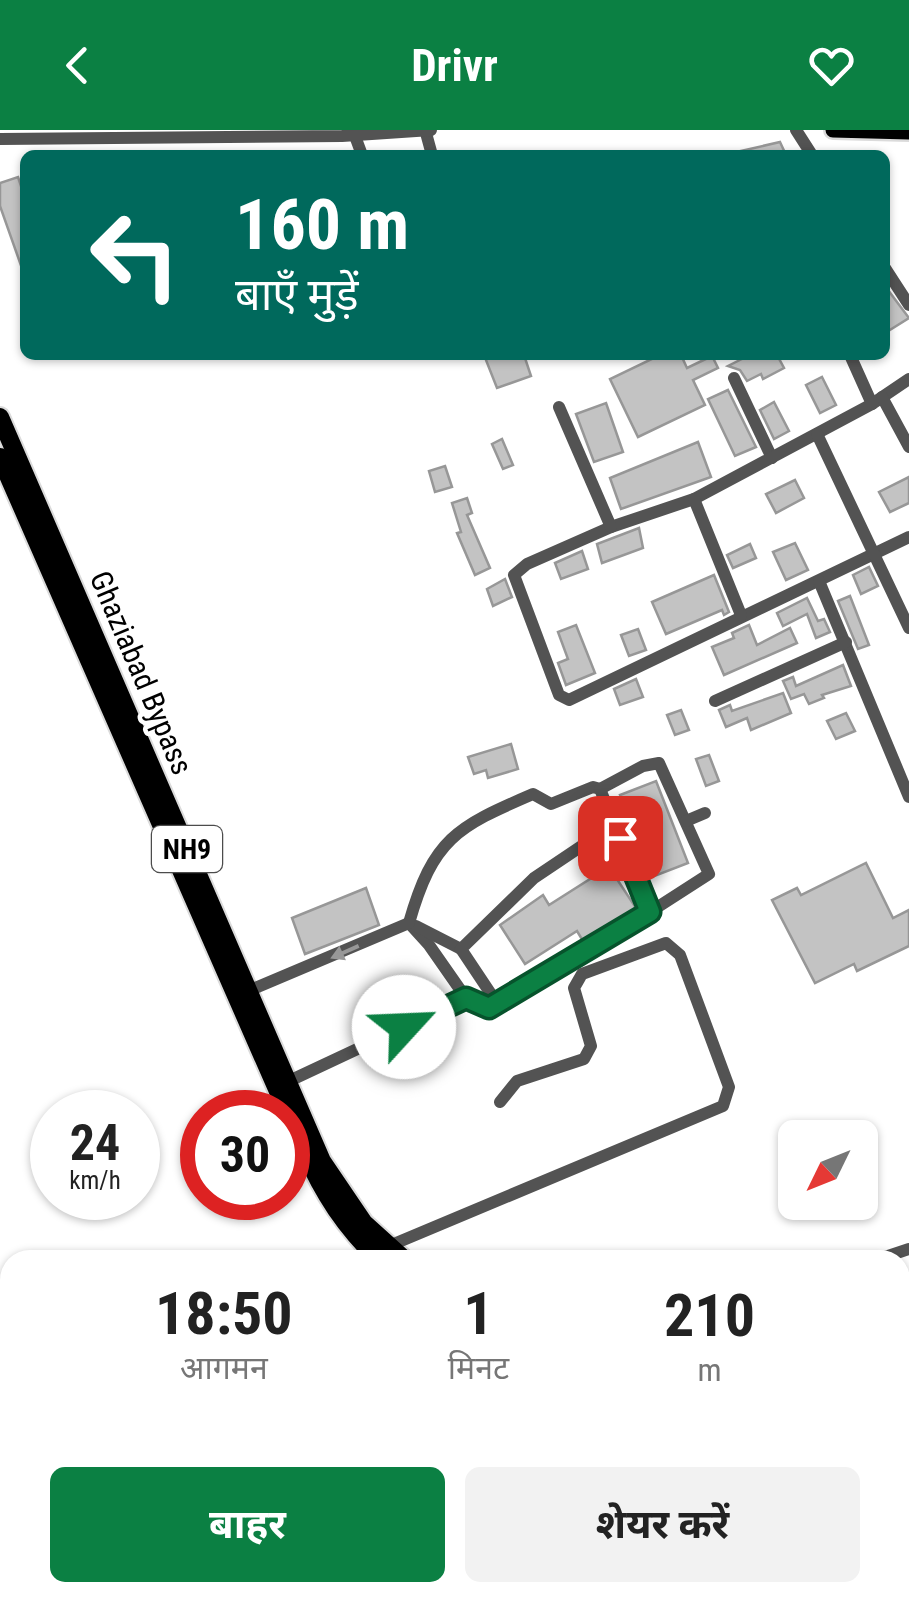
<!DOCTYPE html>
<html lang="hi">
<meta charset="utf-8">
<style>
body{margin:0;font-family:"Roboto Condensed","Noto Sans Devanagari",sans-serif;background:#f2f2f2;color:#222;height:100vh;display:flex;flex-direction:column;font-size:38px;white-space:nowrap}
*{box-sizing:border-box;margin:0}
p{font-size:32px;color:#767676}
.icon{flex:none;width:55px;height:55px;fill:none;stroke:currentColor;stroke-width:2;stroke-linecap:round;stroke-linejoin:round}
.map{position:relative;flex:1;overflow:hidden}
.sheet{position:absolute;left:0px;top:1120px;width:910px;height:352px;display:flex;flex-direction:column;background:#fff;border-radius:30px 30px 0 0;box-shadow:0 2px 8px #0004}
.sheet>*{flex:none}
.banner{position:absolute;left:20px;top:20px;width:870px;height:210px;border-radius:15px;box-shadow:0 2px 8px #0004;background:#00695c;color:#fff;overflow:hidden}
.needle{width:65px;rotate:227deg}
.controls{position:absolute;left:778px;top:990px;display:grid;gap:20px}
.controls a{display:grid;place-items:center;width:100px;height:100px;border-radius:15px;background:#fff;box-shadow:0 2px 8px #0004;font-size:50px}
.speed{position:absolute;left:30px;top:960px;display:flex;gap:20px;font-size:50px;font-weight:700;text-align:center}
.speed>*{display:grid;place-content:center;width:130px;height:130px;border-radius:50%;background:#fff;box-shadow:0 2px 8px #0004;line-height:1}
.speed small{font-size:25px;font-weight:400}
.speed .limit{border:15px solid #d22;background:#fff;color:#111}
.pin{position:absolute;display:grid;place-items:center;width:85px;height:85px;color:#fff;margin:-42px;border-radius:20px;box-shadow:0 5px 15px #0006}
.me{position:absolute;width:110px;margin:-55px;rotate:65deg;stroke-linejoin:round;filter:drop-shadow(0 0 8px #0008)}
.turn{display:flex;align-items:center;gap:35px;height:210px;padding:0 50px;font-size:45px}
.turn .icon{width:130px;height:130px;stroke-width:2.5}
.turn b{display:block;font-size:70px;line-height:85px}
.eta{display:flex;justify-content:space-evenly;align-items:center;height:170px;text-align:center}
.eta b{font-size:60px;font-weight:700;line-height:70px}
.action{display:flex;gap:20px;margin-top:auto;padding:20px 50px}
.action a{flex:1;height:115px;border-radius:15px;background:#0b8043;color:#fff;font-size:40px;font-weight:700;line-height:115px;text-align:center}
.action a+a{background:#f2f2f2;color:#222}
header{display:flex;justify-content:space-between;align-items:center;height:130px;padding:0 50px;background:#0b8043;color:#fff;font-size:45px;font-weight:700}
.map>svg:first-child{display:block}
.building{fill:#c3c3c3;stroke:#979797;stroke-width:2.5}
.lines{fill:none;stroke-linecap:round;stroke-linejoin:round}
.major-casing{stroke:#dbdbdb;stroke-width:20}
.highway-casing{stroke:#dbdbdb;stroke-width:22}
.minor{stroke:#535353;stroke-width:12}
.major{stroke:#000;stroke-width:15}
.highway{stroke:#000;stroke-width:18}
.oneway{fill:#989898}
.route-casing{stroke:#07532c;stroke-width:25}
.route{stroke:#0b8043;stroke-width:18}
.labels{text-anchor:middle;stroke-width:9;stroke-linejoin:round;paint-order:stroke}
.shield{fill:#fff;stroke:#4c4c4c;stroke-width:2.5}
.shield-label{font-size:28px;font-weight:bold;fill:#000}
.street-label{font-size:30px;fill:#000;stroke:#fff}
</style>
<header><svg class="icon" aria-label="back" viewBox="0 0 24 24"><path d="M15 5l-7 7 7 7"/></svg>Drivr<svg class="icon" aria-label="heart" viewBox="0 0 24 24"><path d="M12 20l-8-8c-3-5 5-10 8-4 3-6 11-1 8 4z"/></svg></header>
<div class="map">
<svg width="909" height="1472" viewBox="0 0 909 1472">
<rect width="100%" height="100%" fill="#fff"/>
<!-- building -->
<g class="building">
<path d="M780,12l6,13h-44l-1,-4z"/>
<path d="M18,47l7,21 -1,76 -24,-68v-23z"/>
<path d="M885,156l24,32 -24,15z"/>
<path d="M484,225h40l7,21 -34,12z"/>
<path d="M660,225h21l6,13 25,-12 6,12 -25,12 12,25 -67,32 -28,-58z"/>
<path d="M750,225h27l7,13 -21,11 -2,-5 -14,7 -7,-11 -12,-4z"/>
<path d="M822,247l14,28 -16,8 -14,-28z"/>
<path d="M728,260l28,57 -21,9 -27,-57z"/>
<path d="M774,272l15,29 -15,8 -14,-29z"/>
<path d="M606,273l17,49 -29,10 -18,-48z"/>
<path d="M502,309l11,26 -10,4 -11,-25z"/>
<path d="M698,312l13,35 -90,32 -11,-31z"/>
<path d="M445,336l7,21 -17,5 -6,-21z"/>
<path d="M909,347v26l-19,9 -11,-20z"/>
<path d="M795,350l9,18 -28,15 -10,-19z"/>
<path d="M467,368l5,15 -5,2 23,53 -15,7 -18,-42 4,-1 -9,-29z"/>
<path d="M639,398l4,20 -41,15 -5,-19z"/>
<path d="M795,413l13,27 -22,10 -13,-28z"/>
<path d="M750,414l6,14 -23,10 -6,-13z"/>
<path d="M582,421l6,18 -27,10 -6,-16z"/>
<path d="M869,437l9,19 -17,8 -8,-19z"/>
<path d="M714,445l15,37 -5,3 -2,-5 -56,24 -14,-32z"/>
<path d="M505,449l7,18 -19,9 -6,-17z"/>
<path d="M850,466l19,49 -11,4 -20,-48z"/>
<path d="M807,468l11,23 6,-2 6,13 -14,6 -9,-24 -24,12 -6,-13z"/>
<path d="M576,495l19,48 -29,12 -8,-22 10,-4 -10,-27z"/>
<path d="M749,495l8,20 33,-17 7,15 -73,32 -12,-28 22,-9 -2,-5z"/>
<path d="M638,499l8,21 -17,6 -8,-21z"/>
<path d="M843,535l8,21 -29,9 2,3 -15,6 -5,-10 -13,5 -8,-18 10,-4 3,9z"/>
<path d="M636,549l7,18 -23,8 -6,-16z"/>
<path d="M783,563l8,20 -40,17 -4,-12 -21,9 -7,-17 11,-5 2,6z"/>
<path d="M681,580l8,20 -14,5 -8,-20z"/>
<path d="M846,583l9,18 -19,8 -9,-18z"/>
<path d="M511,614l7,25 -30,9 -2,-8 -12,4 -6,-17z"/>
<path d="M709,625l10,26 -13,5 -10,-27z"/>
<path d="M656,651l32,82 -36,14 -32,-82z"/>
<path d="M866,733l27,55 16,-8v36l-52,25 -3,-7 -39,19 -43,-83 25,-12 4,7z"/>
<path d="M609,737l27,41 -53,33 -6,-10 -52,33 -25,-39 43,-30 6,10z"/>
<path d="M366,758l13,37 -74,29 -13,-36z"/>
</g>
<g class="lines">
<!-- major casing -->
<g class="major-casing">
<path id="major" d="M833,0l76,2"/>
</g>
<!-- highway casing -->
<g class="highway-casing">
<g id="highway">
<path d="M0,287l322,744 42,62 41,37"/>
<path d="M0,327l287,655"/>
<path d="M304,1020c19,44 41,77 75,110"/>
<path d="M900,1433l9,6"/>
<path d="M900,1456l9,6"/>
</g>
</g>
<!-- minor -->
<g class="minor">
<path d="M796,0l16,25"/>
<path d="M426,3l6,22"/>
<path d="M355,6l7,19"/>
<path d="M0,9l342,-3 89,-6"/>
<path d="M885,138l24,37"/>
<path d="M850,225l22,49"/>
<path d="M734,248l38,80"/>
<path d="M909,249l-37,25 -178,95 -83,28 -84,37 -13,11 45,120 10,5 340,-163"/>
<path d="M882,267l27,50"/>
<path d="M559,277l52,120"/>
<path d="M817,304l92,194"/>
<path d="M694,369l47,116"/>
<path d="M819,451l90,216"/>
<path d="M715,571l131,-59"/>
<path d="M593,657l7,2 50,123 -161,96 -23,-10 -37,-53 -20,-22c24,-84 47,-96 124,-129l18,10z"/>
<path d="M600,659l43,-23 16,-3 50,111 -59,38"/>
<path d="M686,691l19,-8"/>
<path d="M416,796l45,23"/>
<path d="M248,861l161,-68"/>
<path d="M497,873l-36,-54 73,-71 79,-53"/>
<path d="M287,952l179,-84"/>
<path d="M389,1116l334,-140 6,-19 -49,-132 -14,-12 -84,31 -8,14 17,58 -7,13 -67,22 -17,21"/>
<path d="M876,1130l33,-11"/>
<path d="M900,1275l9,3"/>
</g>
<!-- major -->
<use href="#major" class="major"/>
<!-- highway -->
<use href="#highway" class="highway"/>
</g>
<!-- one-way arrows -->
<defs><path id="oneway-solid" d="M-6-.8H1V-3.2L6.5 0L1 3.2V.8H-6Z" transform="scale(2.5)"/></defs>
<use class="oneway" href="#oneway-solid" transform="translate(345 822) rotate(156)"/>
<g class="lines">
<!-- route casing -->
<g class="route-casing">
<path id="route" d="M404,897l62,-29 23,10 161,-96 -30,-74"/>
</g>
<!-- route -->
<use href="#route" class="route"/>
</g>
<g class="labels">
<!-- shield labels -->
<rect class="shield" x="152" y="696" width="70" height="46" rx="8"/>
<g class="shield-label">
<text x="187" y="729">NH9</text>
</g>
<!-- street labels -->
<g class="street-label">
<text transform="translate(141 543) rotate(67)" y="10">Ghaziabad Bypass</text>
</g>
</g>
</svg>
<div class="controls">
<a><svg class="needle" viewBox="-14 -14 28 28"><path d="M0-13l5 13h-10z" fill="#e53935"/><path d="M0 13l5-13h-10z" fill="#767676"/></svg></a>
</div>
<div class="speed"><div>24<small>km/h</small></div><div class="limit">30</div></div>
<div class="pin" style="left:620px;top:708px;background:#d93025"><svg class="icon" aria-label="arrive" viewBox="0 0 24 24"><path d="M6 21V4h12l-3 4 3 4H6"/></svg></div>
<svg class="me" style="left:404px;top:897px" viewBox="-20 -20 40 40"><circle r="19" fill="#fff"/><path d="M0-13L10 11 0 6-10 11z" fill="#0b8043"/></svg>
<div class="banner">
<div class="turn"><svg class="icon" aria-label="left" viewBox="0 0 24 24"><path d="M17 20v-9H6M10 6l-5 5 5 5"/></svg><div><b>160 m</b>बाएँ मुड़ें</div></div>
</div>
<section class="sheet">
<div class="eta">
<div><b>18:50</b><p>आगमन</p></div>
<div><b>1</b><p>मिनट</p></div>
<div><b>210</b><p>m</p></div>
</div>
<div class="action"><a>बाहर</a><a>शेयर करें</a></div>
</section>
</div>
